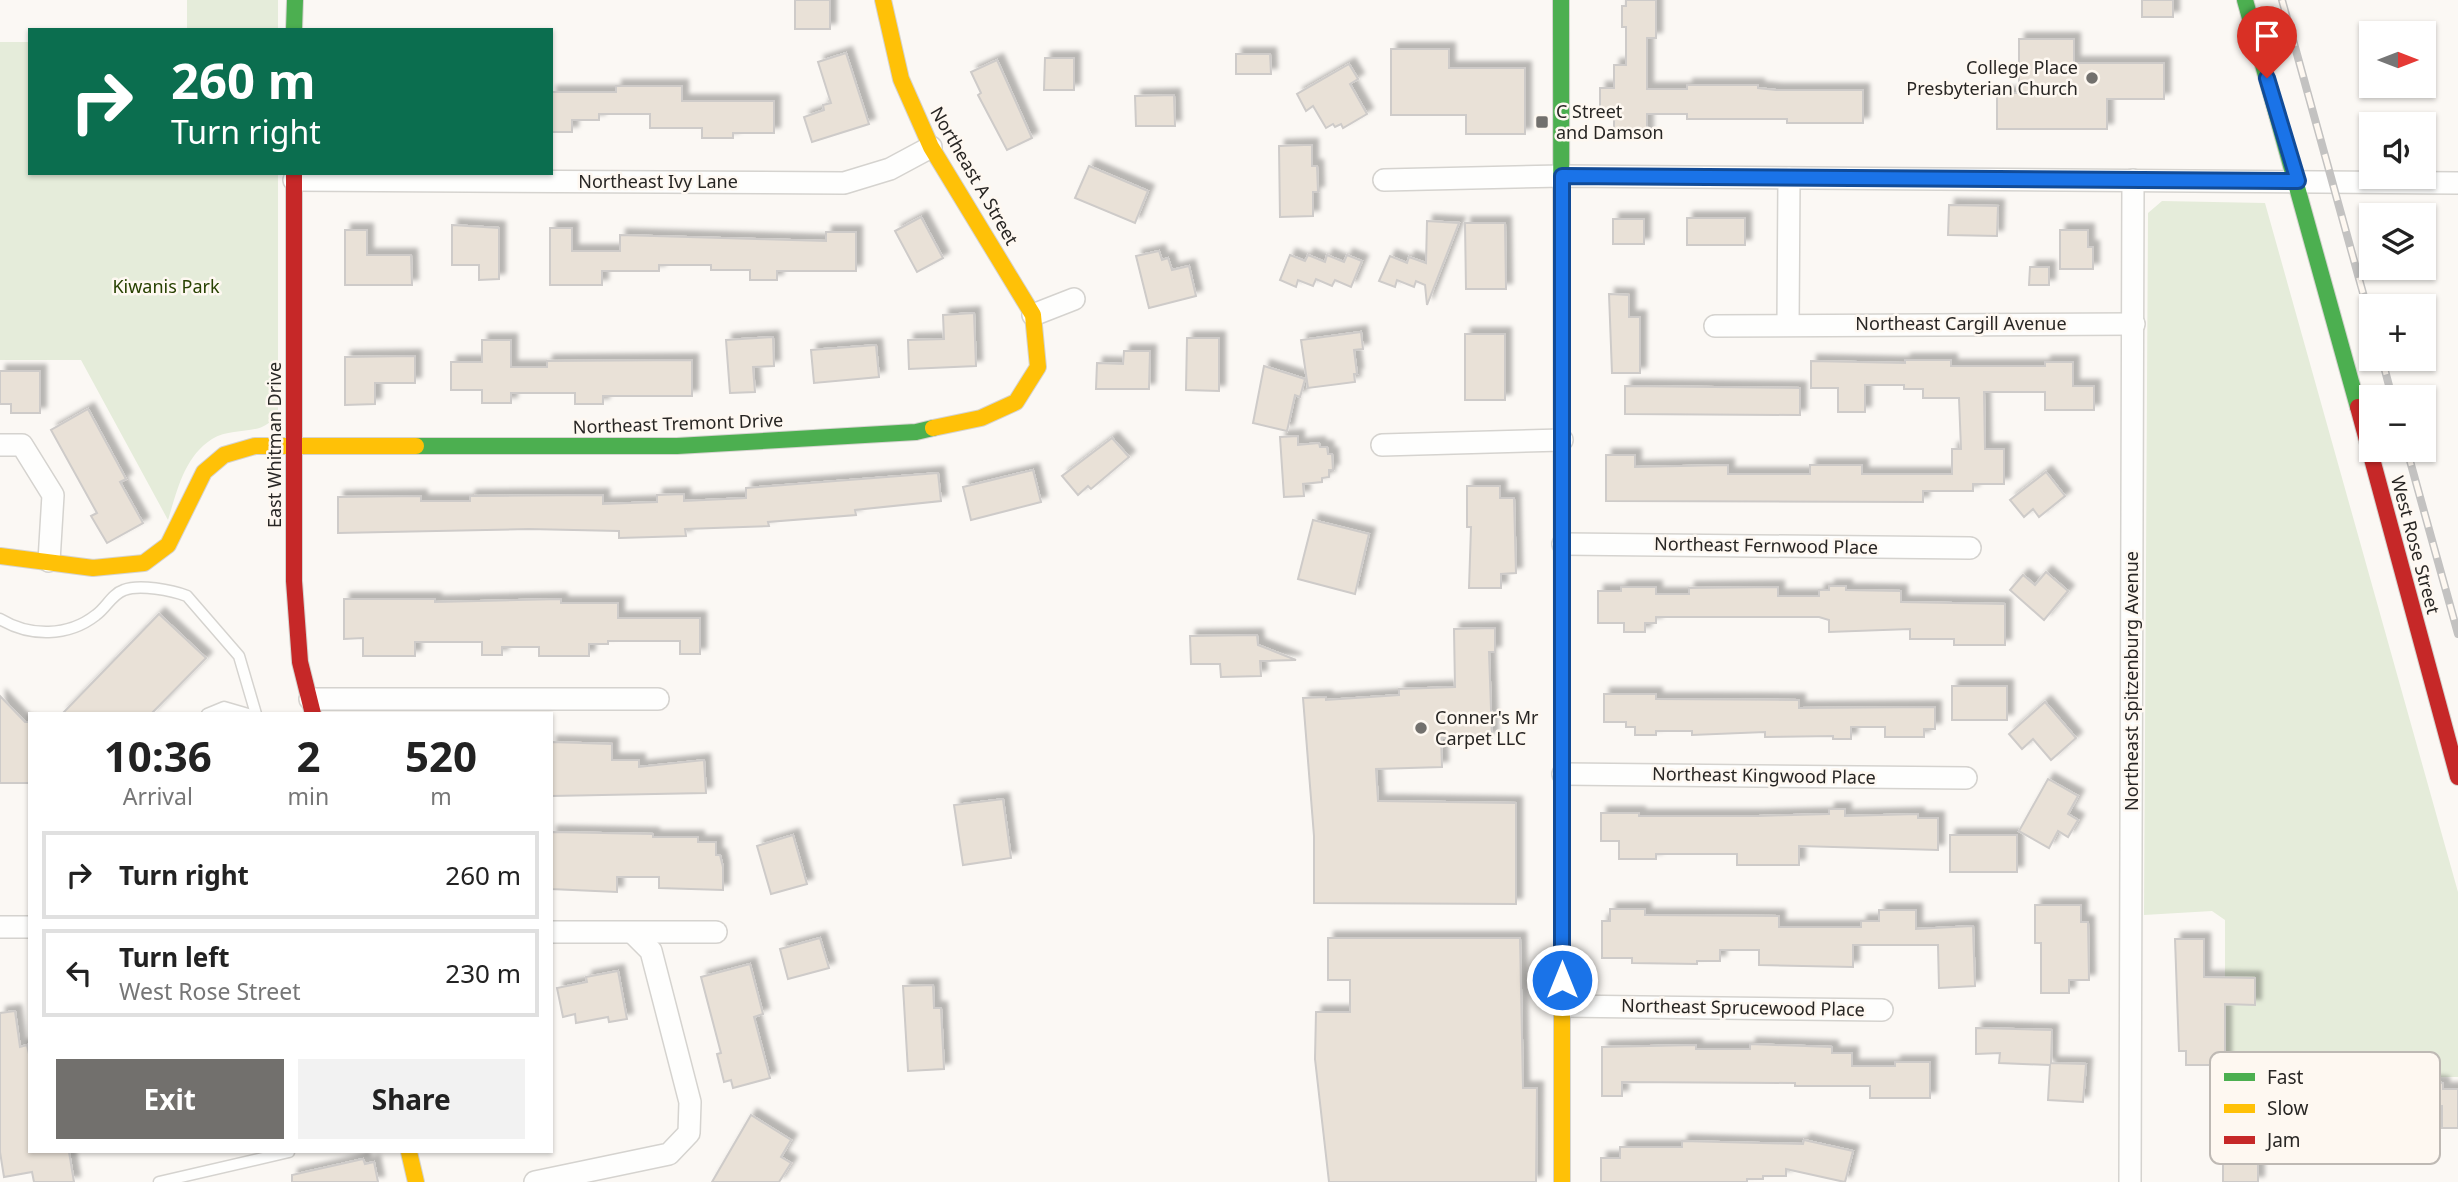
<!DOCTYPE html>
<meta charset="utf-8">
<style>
body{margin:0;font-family:"Noto Sans",sans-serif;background:#f2f2f2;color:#222;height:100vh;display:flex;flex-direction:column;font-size:26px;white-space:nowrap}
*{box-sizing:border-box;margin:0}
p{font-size:23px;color:#767676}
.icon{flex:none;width:38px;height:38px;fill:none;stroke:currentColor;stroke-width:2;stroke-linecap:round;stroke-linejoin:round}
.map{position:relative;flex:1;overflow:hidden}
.sheet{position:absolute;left:28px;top:712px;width:525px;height:441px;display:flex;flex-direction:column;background:#fff;border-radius:0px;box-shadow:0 2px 5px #0004}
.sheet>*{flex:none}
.guide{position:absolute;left:28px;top:28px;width:525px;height:147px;border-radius:0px;box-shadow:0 2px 5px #0004;background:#0b6e4f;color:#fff;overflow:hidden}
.needle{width:46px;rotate:90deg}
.tools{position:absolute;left:2359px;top:21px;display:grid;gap:14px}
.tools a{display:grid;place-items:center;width:77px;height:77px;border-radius:0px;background:#fff;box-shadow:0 2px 5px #0004;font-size:35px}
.pin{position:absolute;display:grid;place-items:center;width:60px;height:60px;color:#fff;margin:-72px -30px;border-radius:50% 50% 50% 0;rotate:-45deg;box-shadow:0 0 7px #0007}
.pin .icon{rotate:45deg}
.me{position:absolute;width:77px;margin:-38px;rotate:0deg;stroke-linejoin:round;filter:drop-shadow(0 0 5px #0008)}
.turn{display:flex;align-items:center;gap:24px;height:147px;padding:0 28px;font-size:32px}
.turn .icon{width:91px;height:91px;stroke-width:2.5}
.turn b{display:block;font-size:49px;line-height:60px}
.eta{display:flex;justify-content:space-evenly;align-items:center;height:119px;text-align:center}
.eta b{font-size:42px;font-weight:700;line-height:49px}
.button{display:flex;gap:14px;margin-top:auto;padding:14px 28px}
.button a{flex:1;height:80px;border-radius:0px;background:#72706d;color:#fff;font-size:28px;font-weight:700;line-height:80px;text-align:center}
.button a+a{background:#f2f2f2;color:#222}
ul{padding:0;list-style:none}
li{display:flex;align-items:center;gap:21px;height:88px;margin:0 14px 10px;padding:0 14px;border:4px solid #e0e0e0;border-radius:0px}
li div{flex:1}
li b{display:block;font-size:26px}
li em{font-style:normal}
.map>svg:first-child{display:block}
.green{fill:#e5ecda}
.building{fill:#e9e1d7;stroke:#cecbc9;stroke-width:2;filter:url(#shadow)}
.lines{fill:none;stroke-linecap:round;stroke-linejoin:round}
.lane-casing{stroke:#d5d3cf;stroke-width:13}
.street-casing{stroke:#d5d3cf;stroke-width:24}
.fast-casing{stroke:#d5d3cf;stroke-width:18}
.slow-casing{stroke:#d5d3cf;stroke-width:18}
.jam-casing{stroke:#d5d3cf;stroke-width:18}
.lane{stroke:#fefefd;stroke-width:10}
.street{stroke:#fefefd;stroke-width:21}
.fast{stroke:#4caf50;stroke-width:16}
.slow{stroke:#ffc107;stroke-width:16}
.jam{stroke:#c62828;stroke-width:16}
.rail-casing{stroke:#c3c2c1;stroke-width:8}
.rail{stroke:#fef8f1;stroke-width:5;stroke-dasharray:16;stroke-linecap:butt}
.route-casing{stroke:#114b97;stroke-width:18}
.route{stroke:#1a73e8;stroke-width:12}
.poi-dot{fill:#72706d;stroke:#fef8f1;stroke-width:2.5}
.labels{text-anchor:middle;stroke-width:5;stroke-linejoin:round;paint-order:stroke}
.poi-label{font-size:18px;fill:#282624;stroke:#fef8f1;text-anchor:start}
.street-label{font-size:18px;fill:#282624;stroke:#fef8f1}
.park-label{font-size:18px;fill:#274100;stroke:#fef8f1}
.key{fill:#fef8f1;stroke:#beb9b4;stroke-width:2}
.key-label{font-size:19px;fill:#282624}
</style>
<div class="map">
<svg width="2458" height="1182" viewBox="0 0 2458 1182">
<defs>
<filter id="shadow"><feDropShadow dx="6" dy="-6" stdDeviation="2" flood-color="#0004"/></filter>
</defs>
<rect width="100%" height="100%" fill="#fbf8f4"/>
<!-- green -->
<g class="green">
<rect x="187" y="0" width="91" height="30"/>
<path d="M0,42h30v131h248v237c-11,29 -43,15 -66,29 -28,18 -35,52 -44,81l-87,-160h-81z"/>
<path d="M2162,201l103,2 193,689v185l-233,1v-158l-13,-9 -68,4 4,-702z"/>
</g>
<!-- building -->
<g class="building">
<rect x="795" y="0" width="35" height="29"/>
<path d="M1626,0h30v38h-9v51h40v-4h71v3l18,2h87v33h-76v-4h-100v-5h-40v23h-33v-23h-14v-26h14v-23h12v-38h-4v-21h4z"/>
<rect x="2142" y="0" width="31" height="17"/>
<path d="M2019,39h55v24h90v36h-57v30h-110v-36h22z"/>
<path d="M1391,49h58v19h76v66h-59v-19h-75z"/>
<path d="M846,53l23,71 -57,18 -8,-25 20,-7 -1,-5 8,-2 -13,-41z"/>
<path d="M1236,54h34l1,20h-35z"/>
<path d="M1045,58h29v32h-30z"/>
<path d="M997,60l35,78 -25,12 -29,-55 3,-2 -10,-21z"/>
<path d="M1349,64l9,15 -8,5 17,30 -24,14 -2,-4 -6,3 -2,-3 -7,4 -13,-22 -7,5 -9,-17z"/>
<path d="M616,86h66v15h92v32h-41v5h-31v-10h-52v-14h-51v6h-27v12h-21v-40h65z"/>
<path d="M1174,95l1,31h-39l-1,-30z"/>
<path d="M1304,145h8v21h5l1,26h-5v24l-33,1 -1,-71z"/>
<path d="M1089,166l59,25 -13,32 -60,-25z"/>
<path d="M1949,205l49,1 -1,30 -49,-1z"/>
<path d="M921,217l22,41 -26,14 -22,-41z"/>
<rect x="1687" y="218" width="58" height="27"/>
<rect x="1613" y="219" width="31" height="25"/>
<path d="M1427,221l32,2 -32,82 -2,-20 -9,-4 -2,6 -17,-7 -2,7 -16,-6 11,-25 17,7 2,-6 17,6z"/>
<path d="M1465,223h40l1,66h-40z"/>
<path d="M452,225l47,3v51l-20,1v-15h-27z"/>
<path d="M550,228h22v23h48v-16l206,6v-9h30v39h-79v9h-27v-10h-39v-5h-52v6h-57v14h-52z"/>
<path d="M345,230h22v25h44l1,30h-67z"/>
<path d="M2060,230h28v17h5v22h-33z"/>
<path d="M1159,251l3,9 6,-2 4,12 17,-4 7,30 -47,12 -13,-52z"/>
<path d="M1290,255l15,6 3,-6 17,7 2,-7 17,7 3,-7 15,6 -11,26 -16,-7 -3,6 -16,-7 -3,7 -15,-6 -2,7 -16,-7z"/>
<path d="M2030,267h19v18h-20z"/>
<path d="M1609,294l20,1v22h11v56h-28z"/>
<path d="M974,313l2,53 -67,3 -1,-29 36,-1 -1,-24z"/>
<path d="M1361,332l2,17 -9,1 3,24h-3l1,8 -47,6 -7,-48z"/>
<rect x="1465" y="334" width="40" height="66"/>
<path d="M773,337l1,29 -21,1 2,25 -25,1 -4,-53z"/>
<path d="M1187,338h32v53l-33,-1z"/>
<path d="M482,340h29v27h36v-6l145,-1v36h-89v8h-28v-11h-64v10h-29v-13h-31v-28h31z"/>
<path d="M876,345l3,32 -65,6 -3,-33z"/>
<path d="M1124,351h26l-1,38h-53l1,-26 26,1z"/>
<path d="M415,356v27h-40v21l-30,1v-48z"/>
<path d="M1905,360h46v6h94v-4h28v24h21v24h-49v-18h-61l1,57h19v35h-31v7h-50v11l-317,-1v-46h29v12l93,-2v9h82v-9h52v9h90v-25h9l-2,-51h-36v-9h-19v-4h-39v27h-27v-24h-27v-27l94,2z"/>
<path d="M1264,366l41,13 -5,18 -5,-2 -8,36 -34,-8z"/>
<path d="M0,371h40v42h-29v-9h-11z"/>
<path d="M1625,386l175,2v27l-175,-1z"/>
<path d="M88,409l38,70 -6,3 23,41 -36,20 -16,-27 6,-3 -46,-83z"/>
<path d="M1298,436v9l21,-2 1,4h7l1,7h4l1,16h-4v7l-7,1v4l-19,2 1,12 -20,1 -4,-60z"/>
<path d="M1112,438l17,19 -38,32 -3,-3 -10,9 -16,-19z"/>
<path d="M1033,470l8,32 -70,18 -8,-33z"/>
<path d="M2046,472l19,24 -26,21 -6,-8 -9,8 -14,-17z"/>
<path d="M938,473l3,28 -86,9 1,5 -88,7 1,4 -84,3 1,7 -67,2v-7l-90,-2 -191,4v-36l83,-1v5h49v-5l133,-1v9l54,-2v-7l27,-1v7l62,-3v-10z"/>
<path d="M1467,486h33v12h14l2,75 -15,1v14h-32l2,-61h-4z"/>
<path d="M1313,520l56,14 -14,60 -57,-15z"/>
<path d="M2046,572l22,19 -24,29 -34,-30 13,-15 12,10z"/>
<path d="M1829,586h17v4l55,1v11l104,2v41h-51v-6h-44v-10l-81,3v-12l-10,-3h-163v6h-11v9h-21v-9h-26v-32h23v-4h35v7h33v-6l89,-1v9h41v-6h10z"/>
<path d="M344,599h91v3l126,-3v4h57v15h82v36h-20v-13h-72v3h-19v12h-50v-9h-37v8h-20v-13h-67v14h-52v-18l-19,1z"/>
<path d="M159,614l47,44 -55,56h-89z"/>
<path d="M1495,628v24h-6l3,86h-51l1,29 -66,2 2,32 138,2v101l-202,-1v-67l-11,-138 23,-1v3l73,-5v-6l56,-2 -1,-58z"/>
<path d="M1257,635l1,10 38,15 -36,1 1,15 -40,1 -1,-13h-29l-1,-28z"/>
<rect x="1952" y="686" width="55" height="34"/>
<path d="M1604,694h52v5l143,1v8l136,-1v22h-11v8h-39v-10h-34v12h-18v-3l-68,1v-5l-73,3v-4h-36v4h-21v-8h-9v-5h-22z"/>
<path d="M0,696l25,26h5v61h-30z"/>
<path d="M2045,702l31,36 -25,22 -18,-21 -11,10 -13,-15z"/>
<path d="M551,742l61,2v16h27v7l65,-7 2,33 -155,3z"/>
<path d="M2048,779l30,17 -10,18 10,6 -10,17 -10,-6 -9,17 -30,-17z"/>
<path d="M1003,799l8,59 -48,7 -9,-60z"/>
<path d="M1829,809h16v7l73,-2v4h20v32l-139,-4v19h-62v-11h-81v5h-37v-18h-18v-28h38v3h119l71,-2z"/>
<path d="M551,832l102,2v3h45v5h18v13h4l3,12v23l-64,-2v-11h-42v15l-66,-3z"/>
<path d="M793,835l14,49 -36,10 -14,-48z"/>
<rect x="1950" y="835" width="67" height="37"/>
<path d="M2035,905h46v17h7l1,58h-20v13h-28v-50h-6z"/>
<path d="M1610,909h35v6l134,1v11h82v-6h18v-11h37v19l57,-3 2,60 -36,2 -1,-43h-85v22l-94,-2v-15h-39v11h-23v3l-65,-1v-5h-30v-37h8z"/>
<path d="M820,938l9,30 -41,11 -8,-30z"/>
<path d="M1328,938h192l3,150h14l-1,94h-207l-14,-123 1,-47h34v-32h-22z"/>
<path d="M2175,939h29v38l51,1v27l-30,-1v61h-39v-14h-7z"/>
<path d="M750,964l13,50 -9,3 16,61 -37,10 -2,-8 -7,2 -7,-28 4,-1 -20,-76z"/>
<path d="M618,971l9,48 -18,3 -1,-5 -32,6 -1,-9 -12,3 -6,-29 30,-6 -1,-5z"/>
<path d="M933,985l1,23h7l3,61 -36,2 -5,-85z"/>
<path d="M15,1011l5,36 7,-2 3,13v94h39l5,30h-40l-2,-10 -28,5 -4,-25v-139z"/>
<path d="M1976,1028l76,2 -1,33 35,1 -3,38 -35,-2 2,-35 -51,-2 1,-10 -24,1z"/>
<path d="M1750,1044l82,3v6h20v13h43v-4h35v36h-60v-12h-75v-3l-173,-1v14h-20v-49l94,-2v4h54z"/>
<path d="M2422,1080l21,3v6h15v39h-16v-22h-54v-25z"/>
<path d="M751,1115l40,25 -10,17 10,6 -12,19h-67z"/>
<path d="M1804,1140l49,11 -8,31 -59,-13v7h-23v3h-16v3h-146v-24h19v-11h62v-6l121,3z"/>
<path d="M363,1159l2,5 9,-2 4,20h-86v-7z"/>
<rect x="2223" y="1159" width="35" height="23"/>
</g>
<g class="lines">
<!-- lane casing -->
<g class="lane-casing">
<g id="lane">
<path d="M0,619c30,18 68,18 96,-4 10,-7 16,-21 28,-25 15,-6 48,0 63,6l52,60 17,58"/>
<path d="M207,714l17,-7 24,7"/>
<path d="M159,1182l130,-30"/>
</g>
</g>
<!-- street casing -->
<g class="street-casing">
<g id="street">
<path d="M294,180l550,3 46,-14 41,-22"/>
<path d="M1384,180l178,-4 896,7"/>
<path d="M1033,315l41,-16"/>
<path d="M1788,325l1,-147"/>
<path d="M1715,326l419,-2"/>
<path d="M0,445h22l31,50 -4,66"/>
<path d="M1382,445l180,-5"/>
<path d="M1563,544l407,4"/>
<path d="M310,699h348"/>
<path d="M1563,774l403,4"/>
<path d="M0,927h30"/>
<path d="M551,932h165"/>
<path d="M1562,1006l320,4"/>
<path d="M535,1182l134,-28 20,-21 1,-31 -39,-151 -18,-18"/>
<path d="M2130,1182l3,-1002"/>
</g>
</g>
<!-- fast casing -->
<g class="fast-casing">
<g id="fast">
<path d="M1561,0l1,723"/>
<path d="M2245,0l113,407"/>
<path d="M294,30l1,-30"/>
<path d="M416,446h261l239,-14 17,-4"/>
</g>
</g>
<!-- slow casing -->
<g class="slow-casing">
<g id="slow">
<path d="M883,0l18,79 30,68 102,168 5,52 -22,35 -35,16 -48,10"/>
<path d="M0,556l93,12 51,-5 24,-18 36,-73 20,-17 31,-9h161"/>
<path d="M1562,1004v178"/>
<path d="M409,1152l7,30"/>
</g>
</g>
<!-- jam casing -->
<g class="jam-casing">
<g id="jam">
<path d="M294,173v408l6,81 13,52"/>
<path d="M2358,407l100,370"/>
<path d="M1562,723v281"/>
</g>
</g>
<!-- lane -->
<use href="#lane" class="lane"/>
<!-- street -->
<use href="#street" class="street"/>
<!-- fast -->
<use href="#fast" class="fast"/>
<!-- slow -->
<use href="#slow" class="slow"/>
<!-- jam -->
<use href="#jam" class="jam"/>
<!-- rail casing -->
<g class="rail-casing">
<g id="rail">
<path d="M2282,0l89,322"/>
<path d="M2382,359l10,38"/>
<path d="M2407,450l51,184"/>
</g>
</g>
<!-- rail -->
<use href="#rail" class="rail"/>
</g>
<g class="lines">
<!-- route casing -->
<g class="route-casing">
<path id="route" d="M1562,980v-804l736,5 -31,-103"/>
</g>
<!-- route -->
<use href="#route" class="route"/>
</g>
<!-- markers -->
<g class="poi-dot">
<circle cx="2092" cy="78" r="7"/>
<rect x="1535" y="115" width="14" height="14" rx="3.5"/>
<circle cx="1421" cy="728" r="7"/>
</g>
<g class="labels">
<!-- poi labels -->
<g class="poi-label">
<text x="2078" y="74" text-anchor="end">College Place<tspan x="2078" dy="21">Presbyterian Church</tspan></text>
<text x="1556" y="118">C Street<tspan x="1556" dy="21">and Damson</tspan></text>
<text x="1435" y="724">Conner's Mr<tspan x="1435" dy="21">Carpet LLC</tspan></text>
</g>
<!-- street labels -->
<g class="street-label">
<text transform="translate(974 176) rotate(60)" y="6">Northeast A Street</text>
<text x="658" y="188">Northeast Ivy Lane</text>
<text x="1961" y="330">Northeast Cargill Avenue</text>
<text transform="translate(678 424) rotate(-2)" y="6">Northeast Tremont Drive</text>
<text transform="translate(275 445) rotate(-90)" y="6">East Whitman Drive</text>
<text transform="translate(2415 545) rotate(75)" y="6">West Rose Street</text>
<text transform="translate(1766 546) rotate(1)" y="6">Northeast Fernwood Place</text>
<text transform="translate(2132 681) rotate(-90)" y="6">Northeast Spitzenburg Avenue</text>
<text transform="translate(1764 776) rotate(1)" y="6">Northeast Kingwood Place</text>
<text transform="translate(1743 1008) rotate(1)" y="6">Northeast Sprucewood Place</text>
</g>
<!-- park labels -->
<g class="park-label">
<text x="166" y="293">Kiwanis Park</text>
</g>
</g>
<!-- legend -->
<rect x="2210" y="1052" width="230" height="112" rx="10" class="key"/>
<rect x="2224" y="1073" width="31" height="8" fill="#4caf50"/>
<rect x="2224" y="1104" width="31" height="9" fill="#ffc107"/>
<rect x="2224" y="1136" width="31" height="8" fill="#c62828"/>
<g class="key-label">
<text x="2267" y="1084">Fast</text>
<text x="2267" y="1115">Slow</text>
<text x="2267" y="1147">Jam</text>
</g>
</svg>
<div class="tools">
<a><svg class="needle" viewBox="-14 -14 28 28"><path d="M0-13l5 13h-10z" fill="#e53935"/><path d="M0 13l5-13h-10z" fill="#767676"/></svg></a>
<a><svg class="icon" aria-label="sound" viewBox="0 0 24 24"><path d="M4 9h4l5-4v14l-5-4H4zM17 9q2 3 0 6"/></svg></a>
<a><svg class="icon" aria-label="layers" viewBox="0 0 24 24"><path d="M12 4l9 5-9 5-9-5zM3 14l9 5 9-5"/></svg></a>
<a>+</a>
<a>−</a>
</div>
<div class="pin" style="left:2267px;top:78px;background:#d93025"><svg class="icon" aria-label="arrive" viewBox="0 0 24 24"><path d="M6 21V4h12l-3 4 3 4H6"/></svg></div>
<svg class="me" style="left:1562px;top:980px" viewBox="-20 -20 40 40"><circle r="17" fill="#1a73e8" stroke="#fff" stroke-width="3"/><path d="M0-11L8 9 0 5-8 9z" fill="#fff"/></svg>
<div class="guide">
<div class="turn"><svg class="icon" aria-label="right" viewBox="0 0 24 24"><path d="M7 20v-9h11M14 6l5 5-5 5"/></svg><div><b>260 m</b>Turn right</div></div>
</div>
<section class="sheet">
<div class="eta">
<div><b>10:36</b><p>Arrival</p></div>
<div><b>2</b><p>min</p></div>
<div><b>520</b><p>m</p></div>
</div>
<ul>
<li><svg class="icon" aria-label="right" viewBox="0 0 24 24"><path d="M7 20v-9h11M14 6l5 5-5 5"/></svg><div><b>Turn right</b></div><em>260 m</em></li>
<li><svg class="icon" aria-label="left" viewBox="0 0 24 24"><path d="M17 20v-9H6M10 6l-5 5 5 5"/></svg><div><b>Turn left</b><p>West Rose Street</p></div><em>230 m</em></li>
</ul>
<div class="button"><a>Exit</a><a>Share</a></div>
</section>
</div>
